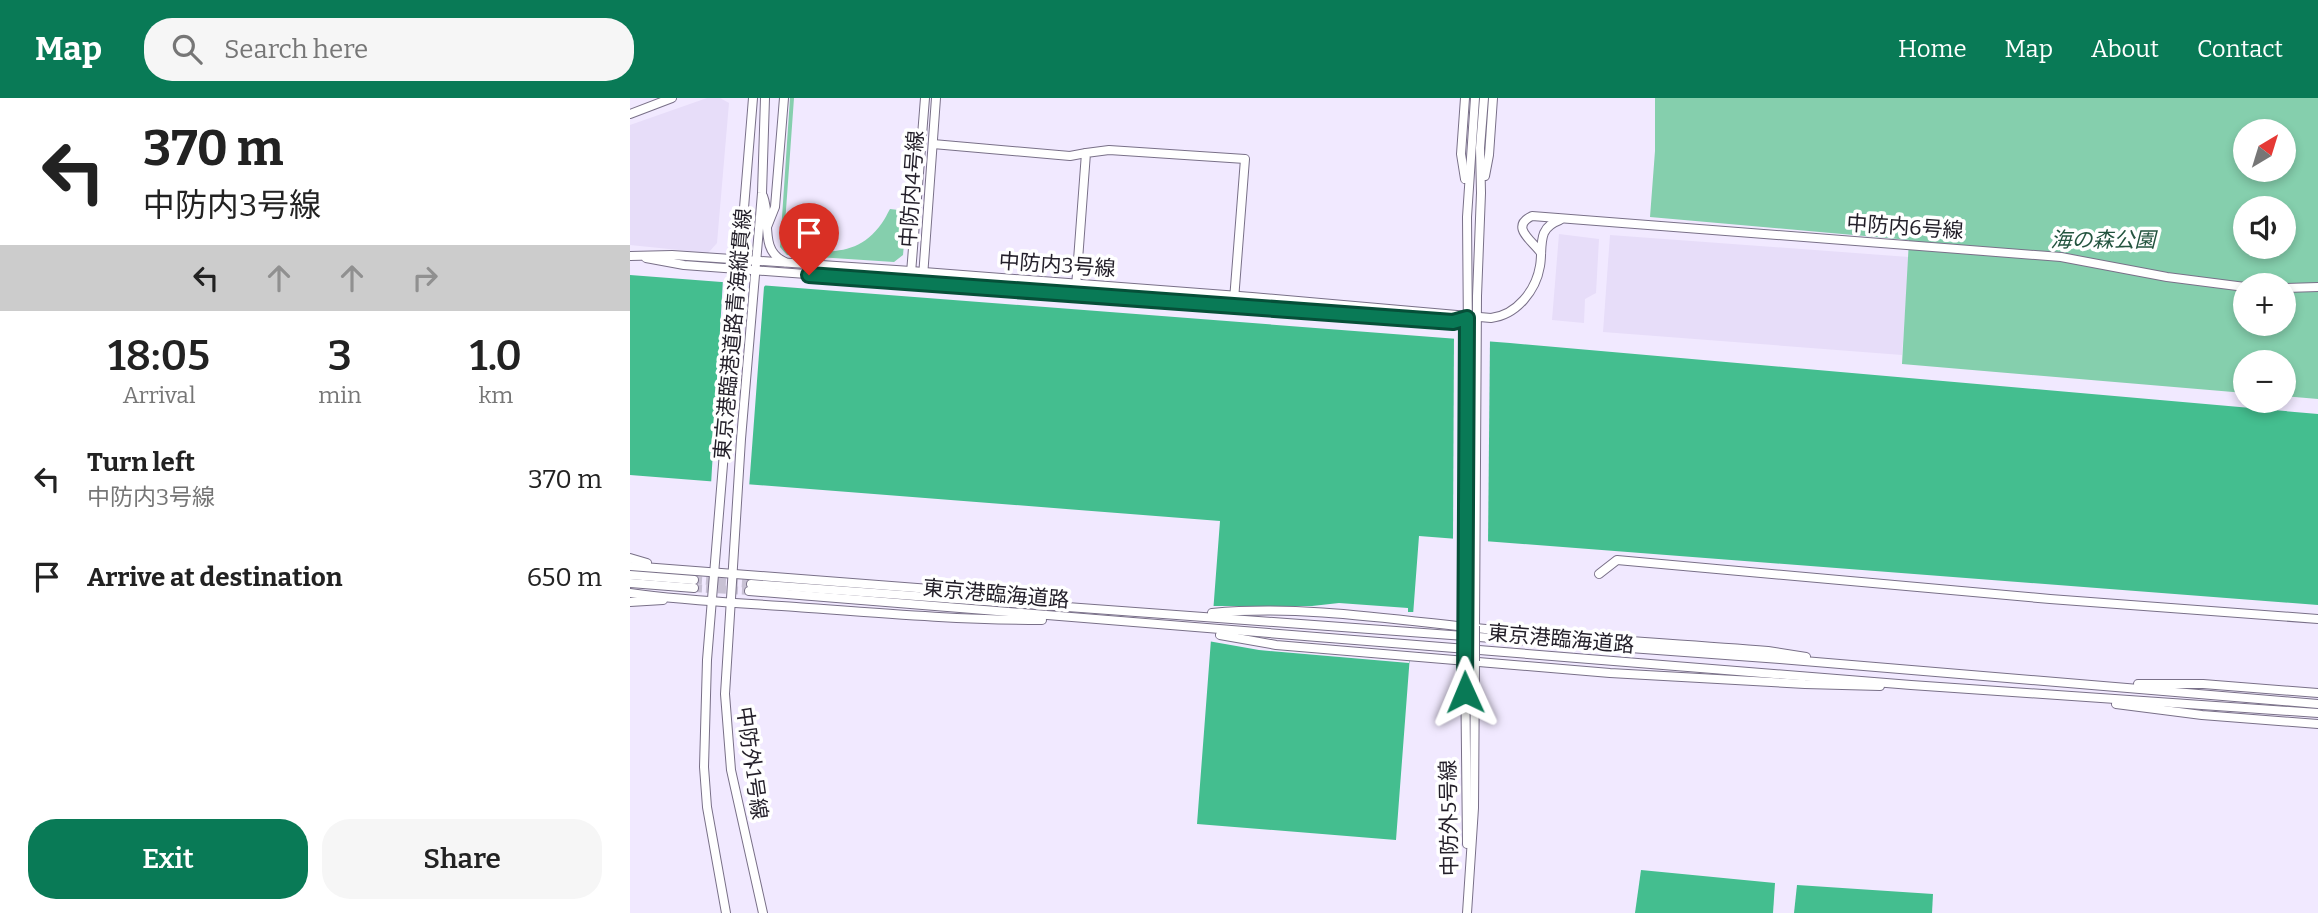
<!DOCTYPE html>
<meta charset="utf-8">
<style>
body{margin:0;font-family:Bitter,"Noto Sans JP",serif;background:#f6f6f6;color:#222;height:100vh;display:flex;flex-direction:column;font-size:26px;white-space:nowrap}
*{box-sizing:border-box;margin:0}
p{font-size:23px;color:#767676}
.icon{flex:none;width:38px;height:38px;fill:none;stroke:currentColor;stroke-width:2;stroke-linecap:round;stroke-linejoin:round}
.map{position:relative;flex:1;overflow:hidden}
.drawer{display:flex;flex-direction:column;background:#fff;width:630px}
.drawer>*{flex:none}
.guide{background:#fff;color:#222;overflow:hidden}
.needle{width:46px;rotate:38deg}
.fabs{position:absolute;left:1603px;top:21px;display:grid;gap:14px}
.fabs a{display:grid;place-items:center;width:63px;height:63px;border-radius:50%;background:#fff;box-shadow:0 4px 10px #0003;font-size:35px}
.pin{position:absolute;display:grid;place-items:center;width:60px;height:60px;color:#fff;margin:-72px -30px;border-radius:50% 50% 50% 0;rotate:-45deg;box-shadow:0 0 7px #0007}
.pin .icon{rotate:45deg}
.me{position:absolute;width:77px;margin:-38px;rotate:359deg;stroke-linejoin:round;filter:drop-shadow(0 0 5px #0008)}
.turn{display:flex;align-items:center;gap:24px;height:147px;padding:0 28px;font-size:32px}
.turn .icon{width:91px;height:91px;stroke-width:2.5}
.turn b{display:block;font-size:49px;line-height:60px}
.lanes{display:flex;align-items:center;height:66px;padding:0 28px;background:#0003;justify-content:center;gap:35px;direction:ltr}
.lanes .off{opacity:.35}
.eta{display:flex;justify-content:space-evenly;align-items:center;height:119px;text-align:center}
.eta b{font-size:42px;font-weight:600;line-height:49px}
.cta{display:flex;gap:14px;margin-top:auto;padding:14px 28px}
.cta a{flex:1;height:80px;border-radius:28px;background:#097a56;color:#fff;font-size:28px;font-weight:600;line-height:80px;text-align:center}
.cta a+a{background:#f6f6f6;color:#222}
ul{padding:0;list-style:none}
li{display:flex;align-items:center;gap:21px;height:98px;padding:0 28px}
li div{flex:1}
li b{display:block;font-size:26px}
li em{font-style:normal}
header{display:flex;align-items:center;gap:42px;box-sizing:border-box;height:98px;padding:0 35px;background:#097a56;color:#fff}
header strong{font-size:33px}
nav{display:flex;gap:38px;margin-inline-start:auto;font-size:24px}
.search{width:490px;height:63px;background:#f6f6f6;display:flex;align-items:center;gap:18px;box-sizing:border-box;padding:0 24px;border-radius:28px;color:#767676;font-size:26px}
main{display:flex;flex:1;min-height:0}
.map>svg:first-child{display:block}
.built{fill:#e7ddf9}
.green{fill:#85cfad;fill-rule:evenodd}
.water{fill:#44be8f}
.pier{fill:#f1e9ff}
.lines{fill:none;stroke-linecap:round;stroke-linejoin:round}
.minor-tunnel{stroke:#c8c1d4;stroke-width:8;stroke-dasharray:8 4;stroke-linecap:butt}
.minor-casing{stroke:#797088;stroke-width:10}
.minor{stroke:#fff;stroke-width:8}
.minor-bridge-casing{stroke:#797088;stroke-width:10;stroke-linecap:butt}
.minor-bridge{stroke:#fff;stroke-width:8}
.route-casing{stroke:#064f38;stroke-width:18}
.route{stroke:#097a56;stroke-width:12}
.labels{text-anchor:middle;stroke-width:7;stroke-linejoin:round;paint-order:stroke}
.street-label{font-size:21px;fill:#231f29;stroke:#fff}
.park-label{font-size:21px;font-style:italic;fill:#23543f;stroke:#fff}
</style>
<header>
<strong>Map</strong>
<div class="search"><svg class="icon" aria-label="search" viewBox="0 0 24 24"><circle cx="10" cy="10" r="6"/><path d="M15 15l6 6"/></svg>Search here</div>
<nav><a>Home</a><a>Map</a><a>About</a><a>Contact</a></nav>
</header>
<main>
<section class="drawer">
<div class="guide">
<div class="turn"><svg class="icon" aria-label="left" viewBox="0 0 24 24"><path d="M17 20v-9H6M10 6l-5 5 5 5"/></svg><div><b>370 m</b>中防内3号線</div></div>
<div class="lanes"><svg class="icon" aria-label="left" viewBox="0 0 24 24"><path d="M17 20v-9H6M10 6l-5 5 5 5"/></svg><svg class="icon off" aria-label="ahead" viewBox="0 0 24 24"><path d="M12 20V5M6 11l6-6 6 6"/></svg><svg class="icon off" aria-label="ahead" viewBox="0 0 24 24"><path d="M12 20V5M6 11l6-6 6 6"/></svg><svg class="icon off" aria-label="right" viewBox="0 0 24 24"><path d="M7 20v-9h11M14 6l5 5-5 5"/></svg></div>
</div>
<div class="eta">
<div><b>18:05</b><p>Arrival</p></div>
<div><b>3</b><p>min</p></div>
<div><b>1.0</b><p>km</p></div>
</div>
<ul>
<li><svg class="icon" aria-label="left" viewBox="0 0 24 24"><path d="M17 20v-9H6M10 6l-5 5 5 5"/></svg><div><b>Turn left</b><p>中防内3号線</p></div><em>370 m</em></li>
<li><svg class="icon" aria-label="arrive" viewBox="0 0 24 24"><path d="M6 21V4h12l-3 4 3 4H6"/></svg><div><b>Arrive at destination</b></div><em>650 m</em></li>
</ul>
<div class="cta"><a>Exit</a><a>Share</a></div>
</section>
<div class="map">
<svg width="1688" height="815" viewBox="0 0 1688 815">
<rect width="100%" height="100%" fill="#f1e9ff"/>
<!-- built -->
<g class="built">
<path d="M77,0h13l9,5 -12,140 -9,10 -78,-8v-120z"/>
<path d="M929,136l40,5 -3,54 -11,6 -1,24 -32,-3z"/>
<path d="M980,137l299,22 -7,98 -299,-23z"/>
</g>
<!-- green -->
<g class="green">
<path d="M160,0h4l-10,140 3,8 5,4c36,2 66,7 90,-27 3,-4 5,-9 8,-14l17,2 -4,44 -9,7 -107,-7 -7,-8z"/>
<path d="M1025,0h663v301l-34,-3v-34h-39v31l-343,-29 7,-124 -259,-23 5,-66zM1615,33h39v39h-39zM1615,110h39v39h-39zM1615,187h39v39h-39z"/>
</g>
<!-- water -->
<g class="water">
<path d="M0,177l880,68 808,71v191l-899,-69 -23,304 -199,-16 23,-303 -590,-46z"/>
<path d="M1011,772l134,13 -2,30h-138z"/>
<path d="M1167,787l136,9 -1,19h-138z"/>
</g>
<!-- pier -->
<g class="pier">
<path d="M93,181l44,4 -3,4 -15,201 -38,-3z"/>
<path d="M824,237l36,3 -2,207 -35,-3z"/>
<path d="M709,505l69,5v4h9l-3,47h-5v4l-150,-13 -51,-9 3,-35h101z"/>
</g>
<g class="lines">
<!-- minor-tunnel -->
<g class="minor-tunnel">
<path d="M64,482l57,4"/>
<path d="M64,490l55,3"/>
</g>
<!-- minor casing -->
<g class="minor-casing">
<g id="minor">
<path d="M835,0l-4,56 4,25"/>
<path d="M0,16l42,-16"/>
<path d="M303,46l137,12 16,-3"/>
<path d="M855,78l4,-21 4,-57"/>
<path d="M133,98c9,22 -5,54 22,66"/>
<path d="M137,129l8,-20 9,-109"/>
<path d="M911,155c-8,-12 -32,-26 -9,-37l529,41 106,20 78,10"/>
<path d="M0,158l42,-1 239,16 341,26 239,21c26,-3 45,-28 49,-52 2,-11 0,-23 4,-33 3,-7 8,-10 16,-13"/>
<path d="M16,160l38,7 769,57 13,-4"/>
<path d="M281,175l14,-175"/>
<path d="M293,179l13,-179"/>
<path d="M446,189l10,-134 23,-3 136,9 -11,141"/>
<path d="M1654,190l34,-1"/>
<path d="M0,460l17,5"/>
<path d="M0,468l417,32 14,5"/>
<path d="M969,476l18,-14 433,39 268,20"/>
<path d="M0,477l64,5"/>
<path d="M0,485l64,5"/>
<path d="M121,486l1029,75 538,45"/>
<path d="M119,493l1162,94 407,28"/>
<path d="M0,495c55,8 110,10 166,14 82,6 164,13 246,13"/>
<path d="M0,504l33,-2"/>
<path d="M582,515c97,-9 196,9 292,18 88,8 176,13 264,20l38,6"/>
<path d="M835,527l3,-289 -1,-119 8,-119"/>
<path d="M845,528l2,-330 4,-103 -1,-45 4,-50"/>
<path d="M590,537l56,10 334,28 195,11 75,2"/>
<path d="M835,561l2,185"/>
<path d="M1508,586h65l115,9"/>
<path d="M1486,606l86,11 116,9"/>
<path d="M96,815l-19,-106 -3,-40 3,-107 46,-562"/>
<path d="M133,815l-32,-143 -6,-76 16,-255 21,-246 3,-95"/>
<path d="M837,815l7,-105 1,-147"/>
</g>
</g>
<!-- minor -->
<use href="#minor" class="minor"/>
<!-- minor-bridge casing -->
<g class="minor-bridge-casing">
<g id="minor-bridge">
<path d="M835,561v-34"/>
<path d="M845,563v-35"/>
</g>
</g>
<!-- minor-bridge -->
<use href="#minor-bridge" class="minor-bridge"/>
</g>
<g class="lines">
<!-- route casing -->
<g class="route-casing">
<path id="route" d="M179,177l644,47 14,-4 -2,374"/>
</g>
<!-- route -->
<use href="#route" class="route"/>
</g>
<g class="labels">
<!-- street labels -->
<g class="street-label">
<text transform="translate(282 91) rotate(-86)" y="7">中防内4号線</text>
<text transform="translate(1275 129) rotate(4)" y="7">中防内6号線</text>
<text transform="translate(427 167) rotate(4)" y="7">中防内3号線</text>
<text transform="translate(103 236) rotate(-85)" y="7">東京港臨港道路青海縦貫線</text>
<text transform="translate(366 496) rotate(5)" y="7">東京港臨海道路</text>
<text transform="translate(931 541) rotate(5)" y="7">東京港臨海道路</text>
<text transform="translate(122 665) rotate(82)" y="7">中防外1号線</text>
<text transform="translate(819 720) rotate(-91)" y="7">中防外5号線</text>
</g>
<!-- park labels -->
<g class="park-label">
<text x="1473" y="149">海の森公園</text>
</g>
</g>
</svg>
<div class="fabs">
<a><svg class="needle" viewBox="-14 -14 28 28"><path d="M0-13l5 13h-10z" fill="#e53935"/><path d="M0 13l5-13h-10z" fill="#767676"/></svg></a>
<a><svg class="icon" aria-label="sound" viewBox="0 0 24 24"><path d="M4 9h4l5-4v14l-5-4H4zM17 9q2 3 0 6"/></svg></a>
<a>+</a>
<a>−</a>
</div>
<div class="pin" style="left:179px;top:177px;background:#d93025"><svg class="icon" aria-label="arrive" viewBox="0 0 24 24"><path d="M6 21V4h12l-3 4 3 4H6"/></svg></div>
<svg class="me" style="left:835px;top:594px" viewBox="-20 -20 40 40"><path d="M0-17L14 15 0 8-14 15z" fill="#097a56" stroke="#fff" stroke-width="4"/></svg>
</div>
</main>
